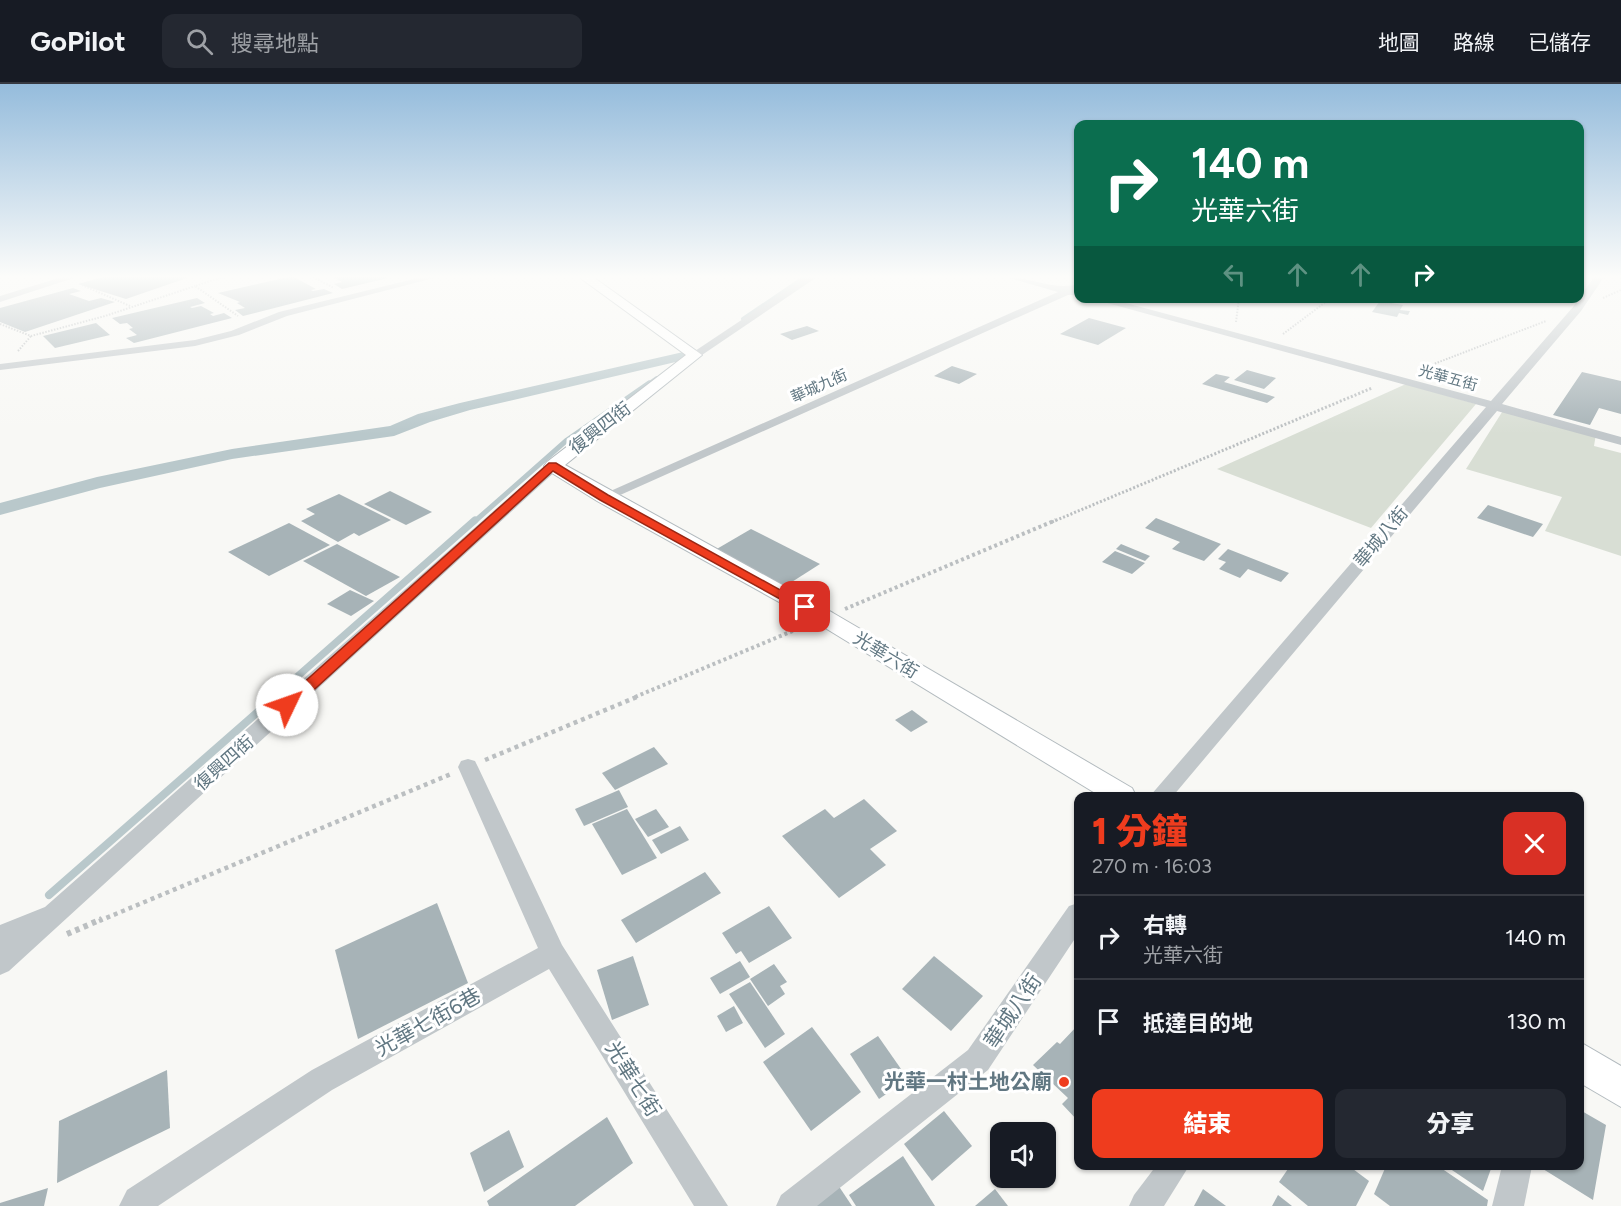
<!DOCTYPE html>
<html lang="zh-TW">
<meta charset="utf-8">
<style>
body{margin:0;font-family:Figtree,"Noto Sans TC",sans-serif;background:#242831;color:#f1f3f6;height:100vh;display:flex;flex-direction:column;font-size:22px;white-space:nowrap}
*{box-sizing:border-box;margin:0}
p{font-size:20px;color:#9ea1a6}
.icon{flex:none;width:33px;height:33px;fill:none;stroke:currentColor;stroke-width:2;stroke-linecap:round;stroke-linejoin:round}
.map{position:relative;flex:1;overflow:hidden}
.sheet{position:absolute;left:1074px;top:708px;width:510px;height:378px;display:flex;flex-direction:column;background:#171b24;border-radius:12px;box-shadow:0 2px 4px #0004}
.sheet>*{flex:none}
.top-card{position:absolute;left:1074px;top:36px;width:510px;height:183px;border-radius:12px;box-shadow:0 2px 4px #0004;background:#0b6e4f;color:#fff;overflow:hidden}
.fabs{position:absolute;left:990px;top:1038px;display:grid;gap:12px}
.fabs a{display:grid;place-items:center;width:66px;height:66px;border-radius:12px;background:#171b24;box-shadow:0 2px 4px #0004;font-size:30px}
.pin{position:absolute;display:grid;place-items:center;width:51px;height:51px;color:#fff;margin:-26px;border-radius:12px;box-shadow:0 3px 9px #0006}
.me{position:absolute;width:66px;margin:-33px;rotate:48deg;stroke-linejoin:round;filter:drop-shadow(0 0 4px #0008)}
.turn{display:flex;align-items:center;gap:21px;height:126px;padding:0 18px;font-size:27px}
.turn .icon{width:78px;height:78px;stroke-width:2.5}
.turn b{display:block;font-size:42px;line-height:51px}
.lanes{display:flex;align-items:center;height:57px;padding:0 18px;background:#0003;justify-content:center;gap:30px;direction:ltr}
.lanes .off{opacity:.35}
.round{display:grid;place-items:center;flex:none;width:63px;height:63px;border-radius:12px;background:#242831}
.head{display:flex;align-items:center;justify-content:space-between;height:102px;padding:0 18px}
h1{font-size:36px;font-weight:800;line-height:45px;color:#ef3c1e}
.cta{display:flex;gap:12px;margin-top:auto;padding:12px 18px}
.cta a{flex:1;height:69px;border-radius:12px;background:#ef3c1e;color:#fff;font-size:24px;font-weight:800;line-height:69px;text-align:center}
.cta a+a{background:#242831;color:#f1f3f6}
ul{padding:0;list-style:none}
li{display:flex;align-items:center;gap:18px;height:84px;padding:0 18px;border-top:2px solid #363941}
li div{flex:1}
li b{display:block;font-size:22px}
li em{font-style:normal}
header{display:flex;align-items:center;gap:36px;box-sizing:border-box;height:84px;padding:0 30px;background:#171b24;border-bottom:2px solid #363941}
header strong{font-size:28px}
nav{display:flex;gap:33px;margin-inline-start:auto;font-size:21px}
.search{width:420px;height:54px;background:#242831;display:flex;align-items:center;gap:15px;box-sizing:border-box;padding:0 21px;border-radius:12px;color:#9ea1a6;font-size:22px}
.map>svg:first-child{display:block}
.green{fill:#d8ded4}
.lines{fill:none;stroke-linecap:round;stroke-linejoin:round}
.stream-far3{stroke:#b9c8cb;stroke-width:4}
.stream-far2{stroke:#b9c8cb;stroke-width:5}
.stream-far1{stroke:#b9c8cb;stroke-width:7}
.stream{stroke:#b9c8cb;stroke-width:8}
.canal{fill:#b9c8cb;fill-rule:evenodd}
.building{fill:#a7b3b7}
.secondary-casing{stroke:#b3bbbf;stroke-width:2}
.path-far4{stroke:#bbbfc1;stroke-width:2;stroke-dasharray:1.5 1.5;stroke-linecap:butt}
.path-far3{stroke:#bbbfc1;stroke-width:3;stroke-dasharray:2 2;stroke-linecap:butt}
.path-far2{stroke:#bbbfc1;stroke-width:4;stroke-dasharray:3 3;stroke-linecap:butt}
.path-far1{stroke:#bbbfc1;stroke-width:4.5;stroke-dasharray:4 4;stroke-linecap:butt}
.path{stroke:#bbbfc1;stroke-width:6;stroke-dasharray:4.5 4.5;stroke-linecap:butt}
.street{fill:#c1c7ca;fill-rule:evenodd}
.secondary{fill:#fff;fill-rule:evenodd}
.route{fill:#ef3c1e;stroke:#9b2714;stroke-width:1.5}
.poi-dot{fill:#ef3c1e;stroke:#fff;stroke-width:2}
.labels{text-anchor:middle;stroke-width:6;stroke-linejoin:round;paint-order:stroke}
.far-street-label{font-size:15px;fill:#617782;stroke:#fff}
.street-label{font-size:18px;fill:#617782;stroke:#fff}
.near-street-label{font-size:21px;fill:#617782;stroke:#fff}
.near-poi-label{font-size:21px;font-weight:bold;fill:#617782;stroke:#fff;text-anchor:end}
</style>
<header>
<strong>GoPilot</strong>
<div class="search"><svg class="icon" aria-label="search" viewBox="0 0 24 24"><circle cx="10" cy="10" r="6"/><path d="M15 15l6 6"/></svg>搜尋地點</div>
<nav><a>地圖</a><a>路線</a><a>已儲存</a></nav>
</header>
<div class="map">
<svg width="1621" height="1122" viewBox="0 0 1621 1122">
<rect width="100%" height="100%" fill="#f8f8f5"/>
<!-- green -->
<g class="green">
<path d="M1406,300l70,20 -105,124 -154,-59z"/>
<path d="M1504,325l92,25 -2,12 27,7v103l-76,-25 17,-34 -96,-28z"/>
</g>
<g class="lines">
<!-- stream-far3 -->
<g class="stream-far3">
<path d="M743,235l62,-42"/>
<path d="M647,301l10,-7"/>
</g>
<!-- stream-far2 -->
<path class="stream-far2" d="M474,438l93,-82 82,-57"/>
<!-- stream-far1 -->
<path class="stream-far1" d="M274,613l201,-177"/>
<!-- stream -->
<path class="stream" d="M49,811l227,-199"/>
<!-- canal -->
<path class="canal" d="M692,266l5,1 2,3 -2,3 -227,53 -40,12 -36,14 -162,23 -132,29 -100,27v-12l97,-26 135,-28 158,-23 28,-12 42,-11z"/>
</g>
<!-- building -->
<g class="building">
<path d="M103,193h84v1l-61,21 -48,-15z"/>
<path d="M288,193h6l22,12 -5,1 2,1 11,-2 9,4 -90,23 -8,-6 10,-2 -8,-5 3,-1 -22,-9z"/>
<path d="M333,193h54l1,1 -46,11 -8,-5 8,-2z"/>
<path d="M73,204l8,3 -12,3 20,7 12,-3 14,4 -90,30 -25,-10v-14z"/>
<path d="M197,214l8,5 -15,4 2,1 9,-2 13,7 -4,1 3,2 11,-3 8,5 -98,25 -8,-5 11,-3 -8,-6 4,-1 -6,-5 -7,1 -8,-6z"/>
<path d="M1380,217l23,4 -3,5 10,1 -2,4 -9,-2 -2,4 -25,-5z"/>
<path d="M1089,234l37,10 -28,17 -38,-11z"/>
<path d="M96,239l14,12 -55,13 -12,-12z"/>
<path d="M807,242l12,5 -27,9 -12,-6z"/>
<path d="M952,282l25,8 -18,10 -25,-8z"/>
<path d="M1247,286l29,8 -12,11 -30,-9z"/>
<path d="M1582,288l39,9v33l-22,-6 -9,17 -37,-10z"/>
<path d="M1216,290l14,3 -6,5 51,15 -8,6 -65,-19z"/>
<path d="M390,407l42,21 -26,13 -42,-21z"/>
<path d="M339,410l52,26 -32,16 -5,-3 -16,9 -37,-21 14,-7 -9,-5z"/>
<path d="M1488,421l55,19 -10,13 -56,-19z"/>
<path d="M1156,434l65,26 -17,17 -32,-12 8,-7 -35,-14z"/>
<path d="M289,439l41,22 -61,31 -41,-24z"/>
<path d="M751,445l69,35 -36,23 -69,-37z"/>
<path d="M337,460l63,33 -34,19 -63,-35z"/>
<path d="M1121,460l29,12 -5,5 -29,-12z"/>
<path d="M1228,465l61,24 -8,9 -33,-13 -8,9 -21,-9 7,-7 -8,-3z"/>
<path d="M1115,467l30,12 -13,11 -30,-12z"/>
<path d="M350,506l24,11 -23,15 -24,-12z"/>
<path d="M912,626l16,12 -17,10 -16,-12z"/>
<path d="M654,663l14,17 -53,26 -13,-17z"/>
<path d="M619,706l9,17 -44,19 -9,-17z"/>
<path d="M864,715l33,32 -27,18 16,16 -47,33 -57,-62 43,-27 9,9z"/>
<path d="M627,725l30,49 -35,17 -30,-51z"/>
<path d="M656,725l13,18 -21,10 -13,-18z"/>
<path d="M680,742l9,14 -28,14 -9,-14z"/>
<path d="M705,788l16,21 -85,50 -15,-23z"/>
<path d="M437,819l31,80 -110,56 -23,-89z"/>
<path d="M769,822l23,32 -43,25 -8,-12 -5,3 -14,-21z"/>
<path d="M633,872l16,49 -37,15 -15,-50z"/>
<path d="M934,872l49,40 -32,35 -49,-42z"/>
<path d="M740,877l10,16 -30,17 -10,-16z"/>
<path d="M774,880l13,18 -7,4 5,8 -17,12 -18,-27z"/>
<path d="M750,898l35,52 -20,14 -36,-54z"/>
<path d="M734,922l9,17 -17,9 -9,-16z"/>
<path d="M1078,941v96l-16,-17 6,-6 -35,-33 24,-23 3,2z"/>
<path d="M812,943l49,65 -50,39 -48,-69z"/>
<path d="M878,952l30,43 -29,20 -29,-45z"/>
<path d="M167,986l3,58 -113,55 2,-62z"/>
<path d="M1580,1026l26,15 -13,75 -50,-31 1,-3h36z"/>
<path d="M944,1027l28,35 -40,35 -28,-37z"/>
<path d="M607,1033l26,46 -58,43h-86l-2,-5z"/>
<path d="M509,1046l15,37 -40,25 -14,-39z"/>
<path d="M903,1072l32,50h-79l-7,-11z"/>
<path d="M1290,1082h59l20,15 -13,25h-48l-29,-24z"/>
<path d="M1386,1082h52l50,34 -1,6h-97l-16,-12z"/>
<path d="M1446,1082h46l-9,25z"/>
<path d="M838,1101l14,21h-41z"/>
<path d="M48,1104l-4,18h-44v-3z"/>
<path d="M995,1105l13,17h-33z"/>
<path d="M1203,1105l23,17h-32z"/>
<path d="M1278,1111l14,11h-20z"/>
</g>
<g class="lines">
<!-- secondary casing -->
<g class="secondary-casing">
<g id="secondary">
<path d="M579,193h14l109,78 -137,110 268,148 299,175 4,8h-36l-283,-173 -220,-122 -50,-31 -3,-4 3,-4 139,-107z"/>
<path d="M1580,958l41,24v41l-41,-24z"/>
</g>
</g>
<!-- path-far4 -->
<g class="path-far4">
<path d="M223,193l-28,9 43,30"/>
<path d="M313,193l21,11"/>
<path d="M82,201l48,21"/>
<path d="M1603,214l18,-8"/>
<path d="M1236,238l3,-24"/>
<path d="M0,240l31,12 74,-20 90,-30"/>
<path d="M1283,250l48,-36"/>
<path d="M18,267l13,-15"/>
<path d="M1418,286l128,-49"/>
</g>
<!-- path-far3 -->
<path class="path-far3" d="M1052,438l320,-134"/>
<!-- path-far2 -->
<g class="path-far2">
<path d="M845,525l211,-89"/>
<path d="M635,613l167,-70"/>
</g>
<!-- path-far1 -->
<g class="path-far1">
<path d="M485,676l154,-64"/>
<path d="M99,837l352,-147"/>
</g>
<!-- path -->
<path class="path" d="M67,850l35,-15"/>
<!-- street -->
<g class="street">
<path d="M62,193h15l-77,25v-6z"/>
<path d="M422,193h16l-151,39 -48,19 -44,11 -195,24v-6l195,-24 36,-9 48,-19z"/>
<path d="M806,193h11l-118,80 -10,-2z"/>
<path d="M1006,193c25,0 49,14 72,7l-2,11h-8l-459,205h-10l-2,-3 461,-205z"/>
<path d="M1594,193h10l-23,34 -79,93 119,33v8l-124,-34 -324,385h-23l336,-389 -397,-109h18l384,103 82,-94z"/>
<path d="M553,378l5,1v6l-549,502 -9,4v-50l45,-18 503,-444z"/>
<path d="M468,675l7,2 3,6 84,178 166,261h-34l-145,-237 -217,121 -174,116h-39l8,-16 185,-120 226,-122 -80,-181 3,-6z"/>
<path d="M1078,819v31l-90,136 -171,136h-41l5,-11 187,-145 101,-144z"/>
<path d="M1156,1082h33l-25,40h-35l5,-11z"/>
<path d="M1502,1082h30l-8,40h-32z"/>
</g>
<!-- secondary -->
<use href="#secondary" class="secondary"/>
</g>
<!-- sky -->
<linearGradient id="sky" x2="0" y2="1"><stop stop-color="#95bcdc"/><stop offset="0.55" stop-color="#fcfcfa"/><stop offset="1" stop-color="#fcfcfa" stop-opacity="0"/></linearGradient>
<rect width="1621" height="350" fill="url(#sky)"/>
<!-- route -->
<path class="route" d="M549,379h7l52,32 203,112 -6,4 -5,-1 -200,-110 -47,-29 -260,238h-11l-2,-4 2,-3z"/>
<!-- markers -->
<circle class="poi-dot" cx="1064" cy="998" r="6"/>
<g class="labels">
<!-- far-street labels -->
<g class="far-street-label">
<text transform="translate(1448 294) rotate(15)" y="5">光華五街</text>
<text transform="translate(819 302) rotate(-24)" y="5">華城九街</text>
</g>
<!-- street labels -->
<g class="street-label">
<text transform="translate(600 344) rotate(-38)" y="6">復興四街</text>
<text transform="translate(1381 453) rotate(-50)" y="6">華城八街</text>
<text transform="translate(886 571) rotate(31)" y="6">光華六街</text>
<text transform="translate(224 679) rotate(-42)" y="6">復興四街</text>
</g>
<!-- near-street labels -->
<g class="near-street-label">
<text transform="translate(1013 927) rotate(-56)" y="7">華城八街</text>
<text transform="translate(428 938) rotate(-29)" y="7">光華七街6巷</text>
<text transform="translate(633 995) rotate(58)" y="7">光華七街</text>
</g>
<!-- near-poi labels -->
<g class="near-poi-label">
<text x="1052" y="1005">光華一村土地公廟</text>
</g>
</g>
</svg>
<div class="fabs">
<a><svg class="icon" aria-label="sound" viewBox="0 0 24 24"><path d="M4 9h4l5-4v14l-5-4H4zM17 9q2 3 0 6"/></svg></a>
</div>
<div class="pin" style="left:805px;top:523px;background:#d93025"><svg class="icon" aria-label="arrive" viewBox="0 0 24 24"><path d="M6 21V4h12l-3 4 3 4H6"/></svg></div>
<svg class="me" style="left:287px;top:621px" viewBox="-20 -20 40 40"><circle r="19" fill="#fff"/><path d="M0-13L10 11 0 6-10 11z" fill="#ef3c1e"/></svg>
<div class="top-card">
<div class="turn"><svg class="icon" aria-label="right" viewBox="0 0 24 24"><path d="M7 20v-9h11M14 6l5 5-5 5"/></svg><div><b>140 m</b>光華六街</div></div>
<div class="lanes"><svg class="icon off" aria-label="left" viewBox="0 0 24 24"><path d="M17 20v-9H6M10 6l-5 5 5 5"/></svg><svg class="icon off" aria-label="ahead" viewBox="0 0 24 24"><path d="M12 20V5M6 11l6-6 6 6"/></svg><svg class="icon off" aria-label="ahead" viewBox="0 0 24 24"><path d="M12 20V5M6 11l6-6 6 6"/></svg><svg class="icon" aria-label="right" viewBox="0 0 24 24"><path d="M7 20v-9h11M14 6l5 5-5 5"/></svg></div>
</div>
<section class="sheet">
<div class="head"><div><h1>1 分鐘</h1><p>270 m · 16:03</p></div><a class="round" style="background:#d93025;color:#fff"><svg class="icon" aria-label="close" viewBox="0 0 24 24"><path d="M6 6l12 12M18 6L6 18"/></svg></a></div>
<ul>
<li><svg class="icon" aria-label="right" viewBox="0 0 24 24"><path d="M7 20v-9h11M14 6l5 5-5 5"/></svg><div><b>右轉</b><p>光華六街</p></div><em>140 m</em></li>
<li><svg class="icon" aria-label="arrive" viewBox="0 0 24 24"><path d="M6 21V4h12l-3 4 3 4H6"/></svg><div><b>抵達目的地</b></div><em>130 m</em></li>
</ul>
<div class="cta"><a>結束</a><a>分享</a></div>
</section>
</div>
